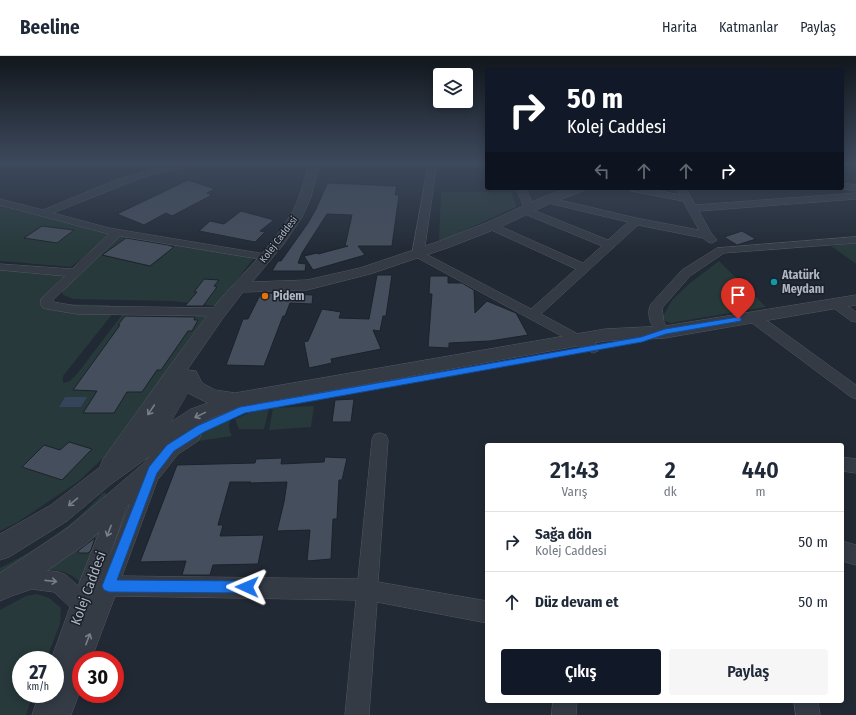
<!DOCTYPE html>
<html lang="tr">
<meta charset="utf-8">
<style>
body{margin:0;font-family:"Fira Sans Condensed",sans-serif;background:#f6f6f7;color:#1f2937;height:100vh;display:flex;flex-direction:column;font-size:15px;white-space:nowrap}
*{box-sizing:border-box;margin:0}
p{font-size:13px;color:#747a83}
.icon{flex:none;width:22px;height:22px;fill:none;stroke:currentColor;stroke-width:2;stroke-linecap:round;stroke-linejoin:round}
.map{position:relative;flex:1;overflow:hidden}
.side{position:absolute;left:485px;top:387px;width:359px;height:260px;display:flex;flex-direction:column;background:#fff;border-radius:4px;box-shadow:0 2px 10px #0003}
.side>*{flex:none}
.banner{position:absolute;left:485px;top:12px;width:359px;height:122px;border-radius:4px;box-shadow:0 2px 10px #0003;background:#111827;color:#fff;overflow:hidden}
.tools{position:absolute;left:433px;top:12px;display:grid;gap:8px}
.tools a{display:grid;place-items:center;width:40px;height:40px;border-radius:4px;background:#fff;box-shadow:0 2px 10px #0003;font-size:20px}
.speed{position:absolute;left:12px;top:595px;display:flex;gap:8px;font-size:20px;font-weight:700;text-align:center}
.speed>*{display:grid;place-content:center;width:52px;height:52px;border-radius:50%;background:#fff;box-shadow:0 2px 10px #0003;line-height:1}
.speed small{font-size:10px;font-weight:400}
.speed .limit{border:6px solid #d22;background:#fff;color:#111}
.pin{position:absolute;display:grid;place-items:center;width:34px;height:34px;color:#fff;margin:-41px -17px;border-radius:50% 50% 50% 0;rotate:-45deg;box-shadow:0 0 4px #0007}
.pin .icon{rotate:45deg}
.me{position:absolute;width:44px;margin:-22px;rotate:271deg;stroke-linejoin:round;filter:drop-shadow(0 0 3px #0008)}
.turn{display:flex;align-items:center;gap:14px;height:84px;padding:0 16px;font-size:18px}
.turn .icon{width:52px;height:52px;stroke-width:2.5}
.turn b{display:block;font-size:28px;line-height:34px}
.lanes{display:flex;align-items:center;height:38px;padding:0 16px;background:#0003;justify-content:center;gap:20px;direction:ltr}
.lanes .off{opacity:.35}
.eta{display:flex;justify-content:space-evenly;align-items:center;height:68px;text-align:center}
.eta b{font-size:24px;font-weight:600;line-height:28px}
.cta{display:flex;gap:8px;margin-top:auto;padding:8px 16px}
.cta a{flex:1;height:46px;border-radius:4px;background:#111827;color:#fff;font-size:16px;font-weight:600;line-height:46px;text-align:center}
.cta a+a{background:#f6f6f7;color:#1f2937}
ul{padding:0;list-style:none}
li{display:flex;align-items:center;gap:12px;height:60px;padding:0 16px;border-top:1px solid #e0e1e3}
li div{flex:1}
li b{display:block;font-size:15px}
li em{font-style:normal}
header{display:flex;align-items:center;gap:24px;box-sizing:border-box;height:56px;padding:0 20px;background:#fff;border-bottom:1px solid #e0e1e3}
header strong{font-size:19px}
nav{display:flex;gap:22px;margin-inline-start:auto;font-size:14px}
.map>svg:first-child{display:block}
.green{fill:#27393a}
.water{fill:#36445b}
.building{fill:#454e5c;stroke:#1c222c}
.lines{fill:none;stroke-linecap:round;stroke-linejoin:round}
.minor-casing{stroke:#525863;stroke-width:1}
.tertiary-casing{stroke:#525863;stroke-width:1}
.minor{fill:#343b45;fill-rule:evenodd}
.tertiary{fill:#343b45;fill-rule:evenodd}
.oneway{stroke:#787e8a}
.route{fill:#1a73e8;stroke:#114b97}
.culture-dot{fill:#0f9aa8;stroke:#1a202a;stroke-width:1.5}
.food-dot{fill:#e8710a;stroke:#1a202a;stroke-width:1.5}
.labels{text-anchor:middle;stroke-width:3;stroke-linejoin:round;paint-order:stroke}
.far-street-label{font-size:10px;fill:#afb5c2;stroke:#1a202a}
.poi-label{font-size:12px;font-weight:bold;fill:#afb5c2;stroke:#1a202a;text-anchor:start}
.near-street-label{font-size:14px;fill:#afb5c2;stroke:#1a202a}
</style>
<header>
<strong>Beeline</strong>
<nav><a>Harita</a><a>Katmanlar</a><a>Paylaş</a></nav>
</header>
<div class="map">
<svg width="856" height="659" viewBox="0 0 856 659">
<rect width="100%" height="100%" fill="#212934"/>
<!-- green -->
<g class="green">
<path d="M441,136h71l4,15 -77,35z"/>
<path d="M0,143l117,32 -46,36 -71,-6z"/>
<path d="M124,179l130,23 -38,48 -44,-5 -99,-2 -10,-4 -1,-6 56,-52z"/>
<path d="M856,187v21l-25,-18z"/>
<path d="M719,205l47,46 -95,16 -10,-3 11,-20 18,-17z"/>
<path d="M0,213l68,5 -22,23 5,7 58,1 8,3 -54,68v7l7,-2 7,-7 48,-63 82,1 -3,10 -100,135 -25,24 -61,41 -18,9z"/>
<path d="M314,350l-3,21 -42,3 4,-22z"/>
<path d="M269,353l-5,20h-25l-4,-10 16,-7z"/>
<path d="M232,361c-4,7 -4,12 0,19l-41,6 1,-4 15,-10z"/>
<path d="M103,437h3l-1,7 -7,9 -98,66v-7c38,-19 74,-43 103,-75z"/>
<path d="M107,464l-24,65c-11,-12 -24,-16 -39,-15z"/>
<path d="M37,538l12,4 12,10 -1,16 -14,36h-25v34h12l-7,21h-26v-105l26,-14z"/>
</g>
<!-- water -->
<path class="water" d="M65,341h22l-6,10h-22z"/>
<!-- building -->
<g class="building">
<path d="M188,124l27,9 -8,4 5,2 -40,21 -6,-3 -22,12 -27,-11z"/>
<path d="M330,127l67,3 -2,9h4l-7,51h-34l7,9 -52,15 -9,-14 13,-3 1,1 30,-8h-3l7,-31 -25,-1 -25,39 -4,10 8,1 -1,7h-33l6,-10h3l27,-38 8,-14 11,-25z"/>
<path d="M241,155l33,9 -14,11 5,1 -10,10 -56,-11 11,-10 14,3z"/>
<path d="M42,170l32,4 -17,13 -33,-5z"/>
<path d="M742,175l14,8 -19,6 -13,-8z"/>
<path d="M126,182l42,7 6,2 -24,19 -48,-11z"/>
<path d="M377,219h15l-6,41h-3l-3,15 -7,-1 8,19 -50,10 1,4 -23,5 -5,-26 4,-1 14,-32 19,3 -2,6 30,1z"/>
<path d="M430,220h18v7h14l12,7 1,23 12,-12 29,12 12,22 -38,6 -41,2v5l-21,-1 4,-53h-3z"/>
<path d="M204,223l15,1 -5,6 3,1 -14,19h-18l12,-14h-3z"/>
<path d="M266,237l47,2 -1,9 -22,-1 -5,13h-2l-19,50 -38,-1 17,-46h5l12,-24z"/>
<path d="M125,260l70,1 -1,3h4l-6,11h-4l-27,39h-4l-15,22h-15l-13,21h-31l14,-22 -24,-1 47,-65h-2z"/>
<path d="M354,343l-3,23h-19l3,-22z"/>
<path d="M69,386l23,7 -30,31 -40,-13 22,-22 16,5z"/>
<path d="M325,401l22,1 -5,22h-3l-2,39h-4l-2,40 -24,2 3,-31 -33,1 7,-29 3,-20 -37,1 1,-1h-21l-12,43h5l-3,11 44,-1 -6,29 -45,1 -3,10h-28l4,-14 -46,1 37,-97 78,-2 1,-4 26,-1 -1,6 43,-2z"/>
<path d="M95,482l-4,12 -3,3h-10l1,-3z"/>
</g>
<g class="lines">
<!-- minor casing -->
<g class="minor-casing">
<g id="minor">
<path d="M182,106h22l-1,2 -23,4 -37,9 -90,36 56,15 156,26 4,1 2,2 -2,2 -4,1 -145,-24 -67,64v2l24,4 141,2 5,1 1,3 -1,3 -5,1 -141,-2 -30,-5 -4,-1 -2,-3v-6l24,-23 -65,-6v-6l72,5 37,-35 -109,-29v-6l43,11 73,-30 40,-12z"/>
<path d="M429,106h8l-13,91 107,56 45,-40 -89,-41 -1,-2 1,-2h8l88,39 19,-17 -82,-34 -1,-2 5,-3 -8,-19h10l8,20 -1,2 75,30 20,-18 -84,-20 -2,-2 5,-3 89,21 63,12 -16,-29 -52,-10 -5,-3h19l35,7 -4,-7h10l9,17 161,-12v6l-157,12 12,22 6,7 -5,3 -4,-1 -5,-4 -65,-13 -97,89 57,31 2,3 -2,3 -5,2 -179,-97 -2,-2z"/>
<path d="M842,106h14v6l-14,-4z"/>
<path d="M842,127l14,2v6l-17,-3h3z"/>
<path d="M856,181v6l-132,10 -34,23 -28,32 2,15 8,9 -2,3c-15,4 -26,-19 -19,-31l31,-34 35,-22z"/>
<path d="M835,243l4,1 17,12v10l-5,-1 -20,-15 -2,-3 2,-3z"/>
<path d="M753,257l5,1 98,71v14l-5,-2 -103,-77 -2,-3 2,-3z"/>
<path d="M380,377l6,2 2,5 -10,142 109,19v22l-110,-21 -8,113h-24l11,-115 -241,-4 -24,64h-10v28l-10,27h-39l7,-21h16v-34h-4l19,-53 -16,-15 -22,-3 -32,11v-20l32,-11 27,3 7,3 12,11 36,-91 6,-2 6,2 3,6 -21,59 34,-87 3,-5 6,-3 6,3 3,5 -38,103 236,3 14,-139 2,-5z"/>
<path d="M842,401l14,2v14l-14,-2z"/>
<path d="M842,485l14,4v20l-14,-4z"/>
<path d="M553,645h24l-1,14h-24z"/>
<path d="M794,645h24l2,14h-24z"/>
</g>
</g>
<!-- tertiary casing -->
<g class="tertiary-casing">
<path id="tertiary" d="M309,106h11l-9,35 -9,20 -19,28 -31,37 55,-2 53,-12 77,-26 49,-19 57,-26 25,-9h17l-2,3 -32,12 -55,26 -49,19 -77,26 -63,16 -64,2 -20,26 -36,52 9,1 6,12 13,7 20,3 370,-64 60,-3 191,-31v10l-191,33 -60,3 -366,66 -34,14 -11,7 4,1 3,6 -3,6 -20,13 -18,23 -73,66 -78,54 -9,4v-28l69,-46 75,-64 6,-7 -39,28 -44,37 -58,36 -9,3v-26l51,-29 49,-38 3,-8c36,-49 70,-99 107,-147 25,-33 59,-60 80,-96 10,-16 14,-36 19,-54zM188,337l20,10 -17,6 -20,13z"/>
</g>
<!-- minor -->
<use href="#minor" class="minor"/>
<!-- tertiary -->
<use href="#tertiary" class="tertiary"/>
</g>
<!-- one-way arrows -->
<defs><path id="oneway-shaft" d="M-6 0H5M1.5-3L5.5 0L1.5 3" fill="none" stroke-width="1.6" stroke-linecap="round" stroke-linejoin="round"/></defs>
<g class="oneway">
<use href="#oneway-shaft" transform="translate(151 354) rotate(124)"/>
<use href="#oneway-shaft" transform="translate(200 359) rotate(154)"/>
<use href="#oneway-shaft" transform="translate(73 446) rotate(140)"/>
<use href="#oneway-shaft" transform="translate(109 475) rotate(111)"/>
<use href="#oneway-shaft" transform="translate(51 525) rotate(6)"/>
<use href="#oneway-shaft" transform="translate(88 583) rotate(-69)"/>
</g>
<!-- sky -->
<linearGradient id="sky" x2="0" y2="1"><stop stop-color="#12171d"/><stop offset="0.54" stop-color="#3d495c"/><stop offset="1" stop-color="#3d495c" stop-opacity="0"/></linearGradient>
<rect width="856" height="198" fill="url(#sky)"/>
<!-- route -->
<path class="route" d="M738,261h3v4l-75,13 -24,8 -397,71 -41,19 -30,19 -17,22 -40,107 130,1 5,2 2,4 -2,5 -5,1 -138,-1 -5,-2 -2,-4 47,-119 18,-22 30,-19 43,-19 401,-70 24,-8z"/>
<!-- markers -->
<circle class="culture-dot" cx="774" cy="226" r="4"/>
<circle class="food-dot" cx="265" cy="240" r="4"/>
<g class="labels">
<!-- far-street labels -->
<g class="far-street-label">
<text transform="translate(278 183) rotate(-53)" y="4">Kolej Caddesi</text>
</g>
<!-- poi labels -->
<g class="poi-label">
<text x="782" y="223">Atatürk<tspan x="782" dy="14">Meydanı</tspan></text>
<text x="273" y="244">Pidem</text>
</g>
<!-- near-street labels -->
<g class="near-street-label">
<text transform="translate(88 532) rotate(-70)" y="5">Kolej Caddesi</text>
</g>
</g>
</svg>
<div class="tools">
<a><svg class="icon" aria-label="layers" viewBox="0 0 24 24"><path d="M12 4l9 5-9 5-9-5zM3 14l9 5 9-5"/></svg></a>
</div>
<div class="speed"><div>27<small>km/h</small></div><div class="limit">30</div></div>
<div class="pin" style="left:738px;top:263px;background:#d93025"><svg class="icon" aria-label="arrive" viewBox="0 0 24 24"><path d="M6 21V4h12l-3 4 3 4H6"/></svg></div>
<svg class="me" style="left:247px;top:531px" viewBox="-20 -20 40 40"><path d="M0-17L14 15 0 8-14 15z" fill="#1a73e8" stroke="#fff" stroke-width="4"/></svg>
<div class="banner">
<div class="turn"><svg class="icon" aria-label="right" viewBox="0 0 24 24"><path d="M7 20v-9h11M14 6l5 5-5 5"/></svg><div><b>50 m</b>Kolej Caddesi</div></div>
<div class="lanes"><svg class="icon off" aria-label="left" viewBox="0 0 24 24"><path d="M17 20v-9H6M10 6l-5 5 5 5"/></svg><svg class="icon off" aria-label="ahead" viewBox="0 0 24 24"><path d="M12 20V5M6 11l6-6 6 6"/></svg><svg class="icon off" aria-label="ahead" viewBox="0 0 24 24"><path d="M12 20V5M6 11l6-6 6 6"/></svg><svg class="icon" aria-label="right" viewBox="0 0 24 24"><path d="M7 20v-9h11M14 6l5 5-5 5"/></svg></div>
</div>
<section class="side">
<div class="eta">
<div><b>21:43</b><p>Varış</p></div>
<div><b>2</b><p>dk</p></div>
<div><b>440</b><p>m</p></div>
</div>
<ul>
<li><svg class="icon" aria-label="right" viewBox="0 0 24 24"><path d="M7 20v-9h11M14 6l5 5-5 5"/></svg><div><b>Sağa dön</b><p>Kolej Caddesi</p></div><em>50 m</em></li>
<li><svg class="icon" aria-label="ahead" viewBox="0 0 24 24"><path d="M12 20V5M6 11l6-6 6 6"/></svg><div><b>Düz devam et</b></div><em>50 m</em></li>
</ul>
<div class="cta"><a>Çıkış</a><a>Paylaş</a></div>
</section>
</div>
